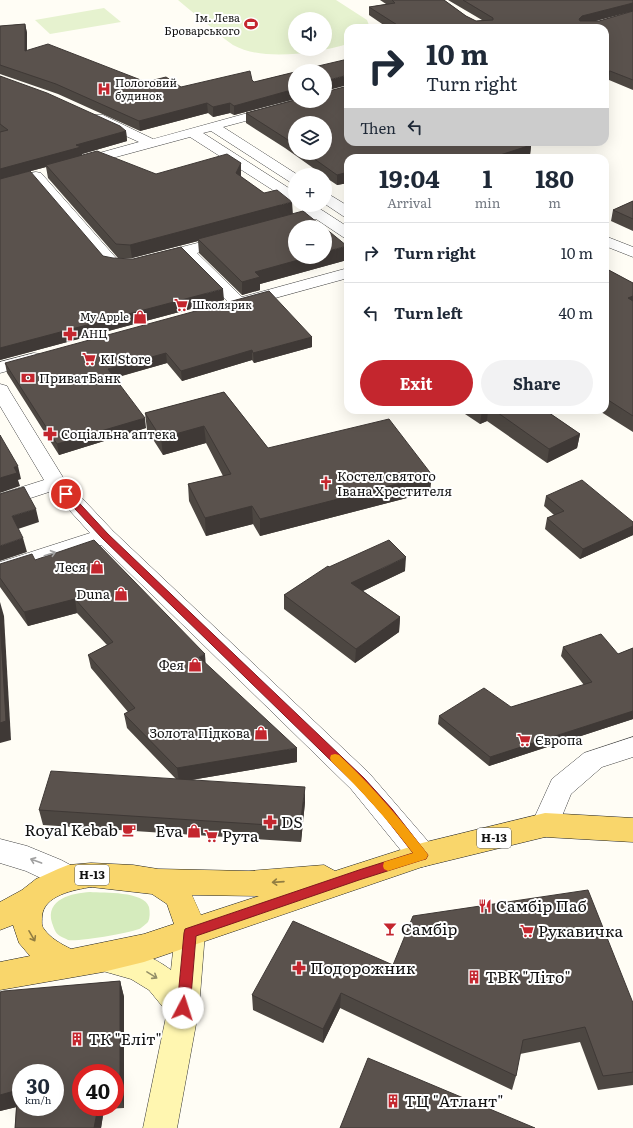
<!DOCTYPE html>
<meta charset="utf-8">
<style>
body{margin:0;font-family:Literata,serif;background:#f2f2f3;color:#1f2937;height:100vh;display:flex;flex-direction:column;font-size:15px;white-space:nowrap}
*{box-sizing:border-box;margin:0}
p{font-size:13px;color:#747a83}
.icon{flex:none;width:22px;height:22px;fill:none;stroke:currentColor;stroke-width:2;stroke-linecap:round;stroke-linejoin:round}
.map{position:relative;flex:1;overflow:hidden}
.drawer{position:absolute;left:344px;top:154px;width:265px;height:260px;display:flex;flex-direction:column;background:#fff;border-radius:12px;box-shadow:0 4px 16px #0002}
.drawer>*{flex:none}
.guide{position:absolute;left:344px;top:24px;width:265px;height:122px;border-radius:12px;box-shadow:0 4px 16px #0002;background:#fff;color:#1f2937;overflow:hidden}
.controls{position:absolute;left:288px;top:12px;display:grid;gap:8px}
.controls a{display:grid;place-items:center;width:44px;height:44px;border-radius:50%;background:#fff;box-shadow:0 4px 16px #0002;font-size:20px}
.speed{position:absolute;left:12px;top:1064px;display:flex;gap:8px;font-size:20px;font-weight:700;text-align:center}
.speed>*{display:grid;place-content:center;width:52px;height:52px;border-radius:50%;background:#fff;box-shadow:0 4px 16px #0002;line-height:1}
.speed small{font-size:10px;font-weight:400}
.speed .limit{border:6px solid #d22;background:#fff;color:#111}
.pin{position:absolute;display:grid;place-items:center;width:34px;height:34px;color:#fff;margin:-17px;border:2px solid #fff;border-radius:50%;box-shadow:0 1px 4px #0007}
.me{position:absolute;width:44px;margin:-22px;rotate:5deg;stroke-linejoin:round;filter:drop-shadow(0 0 3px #0008)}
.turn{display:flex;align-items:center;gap:14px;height:84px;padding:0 16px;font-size:18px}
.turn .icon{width:52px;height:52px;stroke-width:2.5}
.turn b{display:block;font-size:28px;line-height:34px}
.then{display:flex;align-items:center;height:38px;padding:0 16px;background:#0003;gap:8px;font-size:15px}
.eta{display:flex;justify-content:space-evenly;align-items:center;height:68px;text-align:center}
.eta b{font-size:24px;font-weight:700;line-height:28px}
.button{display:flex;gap:8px;margin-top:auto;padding:8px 16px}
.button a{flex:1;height:46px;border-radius:24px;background:#c4262e;color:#fff;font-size:16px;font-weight:700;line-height:46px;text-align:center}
.button a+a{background:#f2f2f3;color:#1f2937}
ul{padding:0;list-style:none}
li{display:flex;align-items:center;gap:12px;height:60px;padding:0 16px;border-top:1px solid #e0e1e3}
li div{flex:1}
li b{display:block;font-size:15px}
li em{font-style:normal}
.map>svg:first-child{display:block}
.green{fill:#d5ebbd}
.pitch{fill:#e6f2cf;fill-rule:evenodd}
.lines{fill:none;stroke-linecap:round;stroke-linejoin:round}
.street-casing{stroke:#444;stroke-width:1}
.secondary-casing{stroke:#333;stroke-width:1}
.primary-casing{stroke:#222;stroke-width:1}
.street{fill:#fff;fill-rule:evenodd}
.secondary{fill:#fff6b0;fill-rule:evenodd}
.primary{fill:#f9d66b;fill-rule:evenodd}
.wall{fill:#4d4742;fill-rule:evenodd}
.shaded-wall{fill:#3f3936}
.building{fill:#5a524d;stroke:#3f3936;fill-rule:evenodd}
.oneway{stroke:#a0a0a0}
.oneway2{stroke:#917d42}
.oneway3{stroke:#948f68}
.route{fill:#c4262e;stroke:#7f191e}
.slow{fill:#f59e0b}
.labels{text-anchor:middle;stroke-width:4;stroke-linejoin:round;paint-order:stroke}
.far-poi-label{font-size:11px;fill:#111;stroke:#fff;text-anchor:start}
.shield{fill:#fff;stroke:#585858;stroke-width:1}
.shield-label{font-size:12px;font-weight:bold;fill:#111}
.poi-label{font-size:13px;fill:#111;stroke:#fff;text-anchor:start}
.near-poi-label{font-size:16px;fill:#111;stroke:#fff;text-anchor:start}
</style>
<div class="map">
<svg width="633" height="1128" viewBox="0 0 633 1128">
<rect width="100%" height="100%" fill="#fffdf5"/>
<!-- green -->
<path class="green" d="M90,892c14,1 54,-1 59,15 1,5 1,11 -1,15 -2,2 -6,5 -7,6 -8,5 -64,14 -73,12 -2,-1 -6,-3 -8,-4 -5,-3 -6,-8 -8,-13 -7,-24 20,-30 38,-31z"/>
<!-- pitch -->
<g class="pitch">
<path d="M178,0h158l31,20 3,8h-22v16c-33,9 -84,18 -115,1 -6,-4 -12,-9 -17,-14 -13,-10 -26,-21 -38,-31zM295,19h30v30h-30z"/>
<path d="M104,8l17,14 -71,12 -15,-14z"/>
</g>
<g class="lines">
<!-- street casing -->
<g class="street-casing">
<g id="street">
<path d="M295,100l16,1 -2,3 -86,23 75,48h-3v8l-5,-1 -79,-51 -8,2 92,59v10l-5,-1 -100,-64 -111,30 -5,-1 -2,-3 2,-3 65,-18 -46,-21 -1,-3 1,-3h10l50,24z"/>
<path d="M36,172l5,1 76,86 15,1 96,-25 5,2 3,3 -3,3 -36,10 45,44 106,-29v10l-109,30 -6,-1 -50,-50c-26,6 -52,18 -78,8l-74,-86 -2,-3 2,-3z"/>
<path d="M325,194l5,1 18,11v11l-5,-1 -18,-12z"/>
<path d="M299,205h15l34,22v12l-5,-2 -27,-18 -34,10 -5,-2 -3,-3 3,-3 29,-8 -5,-4z"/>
<path d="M605,236l28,11v10l-28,-11z"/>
<path d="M34,353l6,1 3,4 -3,4 -40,11v-11z"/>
<path d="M0,384l7,2 2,4 55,89 49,52 256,242 63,73 4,9 -4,9 -10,3 -10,-3 -61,-75 -250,-244 -101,33v-16l90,-29 -38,-42 -52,17v-14l44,-14 -44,-74z"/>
<path d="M633,737v20l-31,10 -31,27 -16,39 -10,4 -10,-4 -4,-8 21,-46 32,-26z"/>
<path d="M0,839l27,7 34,14 17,9 4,9 -4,9 -10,4 -42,-20 -26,-8z"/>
</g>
</g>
<!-- secondary casing -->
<g class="secondary-casing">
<path id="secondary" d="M190,919l10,4 5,10 -6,75 -22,120h-34l24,-116 -18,-22 -18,-11 -39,-11 -4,-10 4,-10c4,-1 9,-4 12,-4 22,1 50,13 67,26l4,-37 5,-10z"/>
</g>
<!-- primary casing -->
<g class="primary-casing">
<path id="primary" d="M545,813l88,5v24l-88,-5 -123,30 -278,95 -41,10 -103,18v-28l30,-6 -11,-13 -6,-18 -13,5v-28l22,-12 14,-11 22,-10 10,-4 23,-2 42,2 25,4 91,2 75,-6 11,6 87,-28zM91,887l61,7 15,10 7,20 -30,10 -73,15c-10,-5 -21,-11 -27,-20 -3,-3 -2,-8 -2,-12 1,-22 32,-27 49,-30zM192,895l67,1 -58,19z"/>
</g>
<!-- street -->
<use href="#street" class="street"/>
<!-- secondary -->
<use href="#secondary" class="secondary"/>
<!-- primary -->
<use href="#primary" class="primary"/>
</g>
<!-- wall -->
<g class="wall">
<path d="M380,0h64l22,16 10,5 6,-1 -34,-20h185v11l-38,10h4l34,-10v79l-24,-10 -4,1v-53h-217l-19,-13v-8l17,-3z"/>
<path d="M25,24l2,9v18l119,31 35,5 71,-7 2,2 41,-10v27l-61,16 -4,-2 -17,4 -5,-4 -68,18 -82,-37 -58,-20v-48z"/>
<path d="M0,76l126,55 1,10 -45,13v2l74,18 85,-11v14l52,37 54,46 -87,24v6l-18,5 -43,-42 -1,-12 -66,17h-14l-70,-80 -2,-11 -26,7 83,82 121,44 -224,60z"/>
<path d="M348,86v56h198l-15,4 -1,9 -8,3h-174v25l-11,2 -12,-8v-2h-2l-38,-27 -39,-25v-10l49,-13v1h30v-9zM295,123h30v30h-30z"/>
<path d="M633,201v30l-22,-10 2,-11z"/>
<path d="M605,268l28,15v149l-35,-22h7z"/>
<path d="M312,337v10l-58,16 -2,-3 -70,21 -15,-18 -52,15 31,50 -87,27 -52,-82 -2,-10z"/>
<path d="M224,392l44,56 162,44 -170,44 -7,-12 -47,12 -17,-35 -1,-17 35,-8 -17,-33 -43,12 -16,-25 -2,-17z"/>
<path d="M459,410h86l35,24 -3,14 -30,15 -60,-42 -7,3z"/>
<path d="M546,496l87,26v13l-53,24 -35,-30 2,-11 7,-3 -10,-9z"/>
<path d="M35,560l171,104 91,98 -106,18 114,22 -4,40 -258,-17 -4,-15 137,-31 -49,-51 -3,-14 4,-2 -37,-44 -3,-13 19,-10 -30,-32 -49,13 -28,-39v-23z"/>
<path d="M329,567l76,4 -42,20 37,26 -1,15 -44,31 -71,-54v-14z"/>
<path d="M563,647l55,7 15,-6v71l-144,47 -51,-42 1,-8 72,-9 73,-22 -23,-29z"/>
<path d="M393,965l240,38v82l-35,5 -18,-48 -60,12 -4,22 -4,14 -172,-82 -17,35 -70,-33 -1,-15z"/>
<path d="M120,981l4,16v111l-20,1 -3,19h-86l1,-21 -16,4v-119zM115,1073v34h-34z"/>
</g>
<!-- shaded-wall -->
<g class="shaded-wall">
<path d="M633,3v8l-52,14 -2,-6 3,-3z"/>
<path d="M25,24l2,9v27l-2,-9z"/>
<path d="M610,71l-1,9 -4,1v-9z"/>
<path d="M348,75v10l-23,6v-10z"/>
<path d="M294,89l1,10 -61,16v-9z"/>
<path d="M207,103l1,10 -68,18 -1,-10z"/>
<path d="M230,103v10l-17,4v-10z"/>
<path d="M126,131l1,10 -45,13v3l-36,8v2l-46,12v-10l76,-24z"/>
<path d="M521,142h25l-15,4 -1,9 -8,3h-31z"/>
<path d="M241,163v13l-4,10 -1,-13z"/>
<path d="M348,172v11l-11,2v-10z"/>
<path d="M292,202l1,13 -95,24v2l-66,17 -2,-13z"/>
<path d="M347,246v14l-87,24v6l-18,5v-13l13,-10 54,-15h16v-5z"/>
<path d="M223,289l1,11 -224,60v-12z"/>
<path d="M633,296v12l-5,-10z"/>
<path d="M312,337v10l-58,16 -1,-10z"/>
<path d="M252,350v10l-70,21 -1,-10z"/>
<path d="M166,353l1,10 -57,16 -2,-10z"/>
<path d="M482,410h6l-1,11 -7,3z"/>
<path d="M145,418l1,10 -87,27 -2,-11z"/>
<path d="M204,426l2,17 -43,12 -2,-17z"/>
<path d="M580,434l-3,14 -30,15 2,-14z"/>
<path d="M18,466l3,13 -3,1 2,6 -20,7v-15l14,-11z"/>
<path d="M432,475l-2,17 -170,44v-17z"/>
<path d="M252,506l1,18 -47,12 -1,-18z"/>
<path d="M36,509l3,13 -24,8 -3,-14z"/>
<path d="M633,526v9l-53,24 3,-10z"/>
<path d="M23,538l4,14 -27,9v-15z"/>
<path d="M406,557l-1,14 -55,26 1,-14z"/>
<path d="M75,599l2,14 -49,13 -4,-14z"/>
<path d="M0,602l4,14 7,124 -11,3z"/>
<path d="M400,617l-1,15 -44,31 1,-14z"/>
<path d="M205,654l1,14 -7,-11z"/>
<path d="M633,711v8l-144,47 1,-9z"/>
<path d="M297,748v14l-118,20 -2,-14z"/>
<path d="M305,787v15l-4,40 -1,-15z"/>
<path d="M120,981l4,16v111l-4,-15z"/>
<path d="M341,993l-1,15 -17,35v-14z"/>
<path d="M18,1090l3,16 -21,5v-16z"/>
<path d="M98,1107h6v2l-3,19h-7z"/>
</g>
<!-- building -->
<g class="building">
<path d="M392,0h52l22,16 10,5 17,-1v-2l-30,-18h170v3l-51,13 -3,3 1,2h19l34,-10v69l-23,-9 -5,1v-44h-203l-33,-21 26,-4z"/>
<path d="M25,24v27l23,-7 98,38 20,-5 15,10 69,-16 2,9 2,2 41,-10v17l-61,17 -4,-3 -17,4 -6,-4 -68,18 -83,-37 -56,-19v-39z"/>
<path d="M348,59v16l-23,6v-10h-28z"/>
<path d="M0,76l47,17 73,33 6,5 -50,14 5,2 -81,22v-37l8,-2 -8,-6z"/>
<path d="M348,86v56h177l6,3 -40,13h-143v14l-11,3 -31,-22h19v-30h-30v22l-10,-7 -39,-25 49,-13v1h30v-9z"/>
<path d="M97,151l59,23 71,-20 14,9 -5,10 28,20 13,-3 15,12 -162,43 -14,-1 -70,-79z"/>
<path d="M30,171l73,85 10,2 20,1 48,-12 42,42 -223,59v-169z"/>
<path d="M633,201v18l-20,-9z"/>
<path d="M303,211l20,16h-28v30h14l-54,15 5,5 -18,5 -44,-43z"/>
<path d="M325,228l22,18 -22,6z"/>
<path d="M605,268l28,15v13l-5,2 5,3v115l-28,-18z"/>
<path d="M269,291l43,46 -59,16 -1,-3 -71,21 -15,-18 -58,16 37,49 -88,26 -52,-81z"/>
<path d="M224,392l44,56 121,-29 43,56 -172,44 -8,-13 -47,12 -17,-34 43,-10 -27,-48 -43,12 -16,-25z"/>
<path d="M494,410h51l35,24 -31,15z"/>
<path d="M0,435l18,31 -4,1 3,6 -17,5z"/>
<path d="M582,480l51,42v4l-50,23 -36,-31 17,-7 -18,-15z"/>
<path d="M24,487l12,22 -24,7 11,22 -23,8v-52z"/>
<path d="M94,540l111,114 -6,3 98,91 -120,20 -53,-54 11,-6 -47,-53 25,-13 -38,-43 -51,13 -24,-34v-14l32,-10 3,6z"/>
<path d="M389,540l17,17 -55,26 49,34 -44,32 -72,-54 44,-29 1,1z"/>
<path d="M0,619l6,102 -6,2z"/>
<path d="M601,634l17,20 15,-6v63l-143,46 -51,-41 45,-28 27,19 81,-25 -29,-35z"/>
<path d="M51,771l254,16 -5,40 -261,-17z"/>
<path d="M588,890l45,113v69l-30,4 -18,-49 -62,13 -7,36 -175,-83 -18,36 -71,-34 41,-74 100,44 20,-49z"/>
<path d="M120,981v112l-5,1v-21h-34v34h17l-4,21h-79l3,-38 -18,5v-103l4,-1zM21,1073h34v34h-34z"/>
<path d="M368,1058l167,70h-195z"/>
</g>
<!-- one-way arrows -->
<defs><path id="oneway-shaft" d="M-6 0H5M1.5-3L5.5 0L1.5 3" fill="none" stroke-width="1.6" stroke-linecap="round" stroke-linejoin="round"/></defs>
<g class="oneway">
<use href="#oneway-shaft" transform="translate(50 554) rotate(-18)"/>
<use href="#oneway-shaft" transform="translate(36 861) rotate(-160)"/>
</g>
<g class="oneway2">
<use href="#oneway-shaft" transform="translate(278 882) rotate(176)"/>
<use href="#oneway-shaft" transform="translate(32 936) rotate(60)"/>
</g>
<use class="oneway3" href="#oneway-shaft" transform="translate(152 975) rotate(32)"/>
<!-- route -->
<path class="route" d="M66,491l3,1 39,42 256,244 28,31 36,46 -2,4 -4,1 -63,20 -163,56 -6,72 -2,5 -5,2 -4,-2 -2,-5 7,-75 1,-4 174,-59 54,-17 -29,-37 -28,-31 -254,-247 -39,-42 -1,-2 1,-2z"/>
<!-- slow -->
<path class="slow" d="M335,754l4,1c32,30 60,62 87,97l2,3 -2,4 -38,12 -4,-2 -1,-3 1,-4 29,-9c-25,-33 -52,-63 -82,-92l-1,-3 1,-3z"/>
<!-- icons -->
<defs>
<g id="stadium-bare" transform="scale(1.08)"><path d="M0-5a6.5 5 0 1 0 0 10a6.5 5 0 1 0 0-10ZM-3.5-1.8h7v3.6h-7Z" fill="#c4262e" stroke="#fff" stroke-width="2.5" paint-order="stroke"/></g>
<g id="hospital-bare" transform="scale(1.08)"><path d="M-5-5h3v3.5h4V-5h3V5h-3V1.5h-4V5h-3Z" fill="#c4262e" stroke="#fff" stroke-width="2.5" paint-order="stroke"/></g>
<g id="supermarket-bare" transform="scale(1.08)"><path d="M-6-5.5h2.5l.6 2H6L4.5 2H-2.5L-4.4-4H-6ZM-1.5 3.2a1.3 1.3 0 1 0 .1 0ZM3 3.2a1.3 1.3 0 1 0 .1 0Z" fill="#c4262e" stroke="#fff" stroke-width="2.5" paint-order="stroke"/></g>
<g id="shop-bare" transform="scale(1.08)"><path d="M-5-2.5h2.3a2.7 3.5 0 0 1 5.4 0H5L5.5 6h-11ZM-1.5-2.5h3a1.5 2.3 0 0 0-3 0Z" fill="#c4262e" stroke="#fff" stroke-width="2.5" paint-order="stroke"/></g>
<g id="pharmacy-bare" transform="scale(1.08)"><path d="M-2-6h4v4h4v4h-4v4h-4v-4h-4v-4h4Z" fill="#c4262e" stroke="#fff" stroke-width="2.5" paint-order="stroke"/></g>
<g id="bank-bare" transform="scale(1.08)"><path d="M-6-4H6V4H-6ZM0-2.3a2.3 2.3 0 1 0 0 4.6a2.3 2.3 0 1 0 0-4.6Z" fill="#c4262e" stroke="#fff" stroke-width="2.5" paint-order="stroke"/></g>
<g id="church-bare" transform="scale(1.08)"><path d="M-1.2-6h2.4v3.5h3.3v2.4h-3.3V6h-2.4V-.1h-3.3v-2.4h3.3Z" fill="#c4262e" stroke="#fff" stroke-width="2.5" paint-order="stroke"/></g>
<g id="cafe-bare" transform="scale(1.08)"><path d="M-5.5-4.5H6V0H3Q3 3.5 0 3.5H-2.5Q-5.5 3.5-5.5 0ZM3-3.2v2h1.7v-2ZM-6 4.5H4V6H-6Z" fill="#c4262e" stroke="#fff" stroke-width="2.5" paint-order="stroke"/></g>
<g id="restaurant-bare" transform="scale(1.08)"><path d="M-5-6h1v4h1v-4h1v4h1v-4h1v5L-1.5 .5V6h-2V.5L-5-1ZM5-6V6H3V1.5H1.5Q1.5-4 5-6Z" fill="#c4262e" stroke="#fff" stroke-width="2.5" paint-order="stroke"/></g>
<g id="bar-bare" transform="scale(1.08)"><path d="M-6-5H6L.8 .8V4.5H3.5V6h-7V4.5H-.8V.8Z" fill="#c4262e" stroke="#fff" stroke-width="2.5" paint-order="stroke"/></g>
<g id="building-bare" transform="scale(1.08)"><path d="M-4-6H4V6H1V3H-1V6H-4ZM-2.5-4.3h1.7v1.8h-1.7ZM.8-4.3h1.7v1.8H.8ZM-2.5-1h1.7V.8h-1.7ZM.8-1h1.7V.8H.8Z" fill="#c4262e" stroke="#fff" stroke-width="2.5" paint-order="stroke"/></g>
</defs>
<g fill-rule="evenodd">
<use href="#stadium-bare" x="251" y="24"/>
<use href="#hospital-bare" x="104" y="89"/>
<use href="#supermarket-bare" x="181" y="305"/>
<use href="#shop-bare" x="140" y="317"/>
<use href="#pharmacy-bare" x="70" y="334"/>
<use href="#supermarket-bare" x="89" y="359"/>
<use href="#bank-bare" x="28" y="378"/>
<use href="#pharmacy-bare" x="50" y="434"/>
<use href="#church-bare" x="326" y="483"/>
<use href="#shop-bare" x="97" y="567"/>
<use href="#shop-bare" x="121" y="594"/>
<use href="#shop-bare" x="195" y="665"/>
<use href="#shop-bare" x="261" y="733"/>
<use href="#supermarket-bare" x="524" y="740"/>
<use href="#pharmacy-bare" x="270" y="822"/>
<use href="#cafe-bare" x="129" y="830"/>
<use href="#shop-bare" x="194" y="831"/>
<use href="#supermarket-bare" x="211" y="836"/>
<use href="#restaurant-bare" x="485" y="906"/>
<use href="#bar-bare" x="390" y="929"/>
<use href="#supermarket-bare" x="527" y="931"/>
<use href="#pharmacy-bare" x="299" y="968"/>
<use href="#building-bare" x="474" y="977"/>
<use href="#building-bare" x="77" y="1039"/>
<use href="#building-bare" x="393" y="1101"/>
</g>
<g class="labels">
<!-- far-poi labels -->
<g class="far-poi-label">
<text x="240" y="22" text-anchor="end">Ім. Лева<tspan x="240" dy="13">Броварського</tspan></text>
<text x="115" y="87">Пологовий<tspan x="115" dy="13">будинок</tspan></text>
<text x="192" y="309">Школярик</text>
<text x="129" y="321" text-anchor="end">My Apple</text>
<text x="81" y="338">АНЦ</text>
</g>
<!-- shield labels -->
<g class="shield">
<rect x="477" y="828" width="34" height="20" rx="3"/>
<rect x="75" y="865" width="34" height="20" rx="3"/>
</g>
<g class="shield-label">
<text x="494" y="842">Н-13</text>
<text x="92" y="879">Н-13</text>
</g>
<!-- poi labels -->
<g class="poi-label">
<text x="100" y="364">KI Store</text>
<text x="39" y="383">ПриватБанк</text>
<text x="61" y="439">Соціальна аптека</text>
<text x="337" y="481">Костел святого<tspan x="337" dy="15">Івана Хрестителя</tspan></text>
<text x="86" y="572" text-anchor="end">Леся</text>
<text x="110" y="599" text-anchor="end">Duna</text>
<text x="184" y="670" text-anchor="end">Фея</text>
<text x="250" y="738" text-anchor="end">Золота Підкова</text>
<text x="535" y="745">Європа</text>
</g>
<!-- near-poi labels -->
<g class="near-poi-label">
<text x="281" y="828">DS</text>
<text x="118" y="836" text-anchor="end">Royal Kebab</text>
<text x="183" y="837" text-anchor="end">Eva</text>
<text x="222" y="842">Рута</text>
<text x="496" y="912">Самбір Паб</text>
<text x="401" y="935">Самбір</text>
<text x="538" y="937">Рукавичка</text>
<text x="310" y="974">Подорожник</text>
<text x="485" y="983">ТВК "Літо"</text>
<text x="88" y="1045">ТК "Еліт"</text>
<text x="404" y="1107">ТЦ "Атлант"</text>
</g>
</g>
</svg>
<div class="controls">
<a><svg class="icon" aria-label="sound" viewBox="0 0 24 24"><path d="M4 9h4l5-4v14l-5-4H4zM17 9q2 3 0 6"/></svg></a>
<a><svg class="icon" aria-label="search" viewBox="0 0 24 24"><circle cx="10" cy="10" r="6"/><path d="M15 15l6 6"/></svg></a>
<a><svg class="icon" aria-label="layers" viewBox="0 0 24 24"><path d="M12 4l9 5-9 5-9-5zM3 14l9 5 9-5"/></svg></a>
<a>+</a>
<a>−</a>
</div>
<div class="speed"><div>30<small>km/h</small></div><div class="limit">40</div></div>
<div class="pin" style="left:66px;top:494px;background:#d93025"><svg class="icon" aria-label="arrive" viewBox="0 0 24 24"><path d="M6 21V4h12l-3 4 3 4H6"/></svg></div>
<svg class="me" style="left:183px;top:1008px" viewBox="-20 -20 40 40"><circle r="19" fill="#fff"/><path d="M0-13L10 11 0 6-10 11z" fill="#c4262e"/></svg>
<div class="guide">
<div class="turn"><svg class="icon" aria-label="right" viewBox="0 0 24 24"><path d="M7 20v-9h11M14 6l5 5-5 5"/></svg><div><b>10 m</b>Turn right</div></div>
<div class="then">Then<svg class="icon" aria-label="left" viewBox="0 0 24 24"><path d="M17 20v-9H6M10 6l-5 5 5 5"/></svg></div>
</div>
<section class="drawer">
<div class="eta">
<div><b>19:04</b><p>Arrival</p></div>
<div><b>1</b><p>min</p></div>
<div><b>180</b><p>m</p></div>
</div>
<ul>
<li><svg class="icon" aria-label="right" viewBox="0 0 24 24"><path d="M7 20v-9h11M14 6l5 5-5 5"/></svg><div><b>Turn right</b></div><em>10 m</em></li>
<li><svg class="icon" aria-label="left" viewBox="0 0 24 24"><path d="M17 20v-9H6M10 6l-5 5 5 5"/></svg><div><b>Turn left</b></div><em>40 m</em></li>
</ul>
<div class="button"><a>Exit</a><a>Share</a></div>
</section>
</div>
